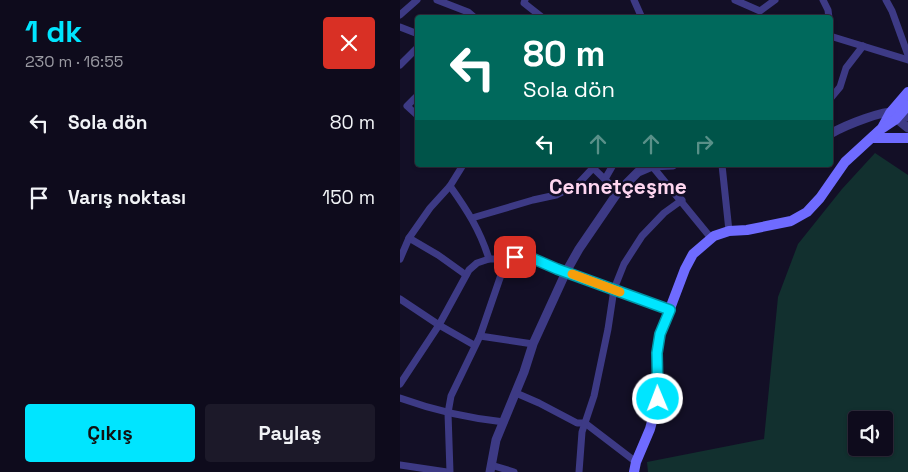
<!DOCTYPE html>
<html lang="tr">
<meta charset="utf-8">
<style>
body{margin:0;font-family:"Space Grotesk",sans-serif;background:#1c1929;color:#f1f3f6;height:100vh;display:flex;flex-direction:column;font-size:19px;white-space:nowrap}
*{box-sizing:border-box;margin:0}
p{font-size:16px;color:#9b9ba3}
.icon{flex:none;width:28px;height:28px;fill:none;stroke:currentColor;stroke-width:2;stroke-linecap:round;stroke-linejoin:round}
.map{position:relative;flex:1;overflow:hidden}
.side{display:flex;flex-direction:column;background:#0e0b1c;width:400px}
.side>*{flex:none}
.hud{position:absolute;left:15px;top:15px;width:418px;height:152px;border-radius:5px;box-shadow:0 1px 4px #0004,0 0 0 1px #2e2b3b;background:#00695c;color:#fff;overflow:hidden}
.fabs{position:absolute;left:448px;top:411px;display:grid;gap:10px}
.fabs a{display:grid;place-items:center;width:45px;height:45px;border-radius:5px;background:#0e0b1c;box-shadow:0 1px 4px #0004,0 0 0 1px #2e2b3b;font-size:25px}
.pin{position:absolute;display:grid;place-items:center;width:42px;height:42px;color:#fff;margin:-21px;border-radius:10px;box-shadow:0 2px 8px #0006}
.me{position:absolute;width:55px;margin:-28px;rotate:359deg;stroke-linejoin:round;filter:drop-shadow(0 0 4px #0008)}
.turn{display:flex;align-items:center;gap:18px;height:105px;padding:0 25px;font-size:22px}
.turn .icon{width:65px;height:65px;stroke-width:2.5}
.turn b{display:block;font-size:35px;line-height:42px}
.lanes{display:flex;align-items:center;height:48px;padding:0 25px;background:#0003;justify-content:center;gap:25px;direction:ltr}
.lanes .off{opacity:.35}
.round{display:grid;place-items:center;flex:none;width:52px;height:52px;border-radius:5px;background:#1c1929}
.headline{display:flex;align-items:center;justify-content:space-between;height:85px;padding:0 25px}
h1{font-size:30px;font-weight:700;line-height:38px;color:#00e5ff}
.action{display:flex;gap:10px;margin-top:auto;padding:10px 25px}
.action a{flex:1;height:58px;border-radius:5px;background:#00e5ff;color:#111;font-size:20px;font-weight:700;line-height:58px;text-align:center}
.action a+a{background:#1c1929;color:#f1f3f6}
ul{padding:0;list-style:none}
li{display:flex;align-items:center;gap:15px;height:75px;padding:0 25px}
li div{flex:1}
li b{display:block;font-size:19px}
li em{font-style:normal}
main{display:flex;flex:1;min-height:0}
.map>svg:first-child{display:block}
.green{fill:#12302f;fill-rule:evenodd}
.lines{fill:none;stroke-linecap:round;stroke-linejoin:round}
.minor{stroke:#3d3a85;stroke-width:7}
.tertiary{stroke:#3d3a85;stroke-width:9}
.secondary{stroke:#6f6bff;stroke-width:10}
.route-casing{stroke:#0095a6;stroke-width:12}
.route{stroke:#00e5ff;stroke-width:9}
.slow{stroke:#f59e0b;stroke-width:9}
.labels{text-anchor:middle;stroke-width:5;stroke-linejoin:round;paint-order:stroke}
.district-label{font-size:21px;font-weight:bold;fill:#ffd6f0;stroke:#130f26}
</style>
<main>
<section class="side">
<div class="headline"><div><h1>1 dk</h1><p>230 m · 16:55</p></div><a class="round" style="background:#d93025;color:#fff"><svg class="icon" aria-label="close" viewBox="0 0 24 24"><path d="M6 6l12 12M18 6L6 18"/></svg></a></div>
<ul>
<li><svg class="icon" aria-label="left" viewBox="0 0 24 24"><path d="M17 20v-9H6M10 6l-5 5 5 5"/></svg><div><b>Sola dön</b></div><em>80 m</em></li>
<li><svg class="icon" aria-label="arrive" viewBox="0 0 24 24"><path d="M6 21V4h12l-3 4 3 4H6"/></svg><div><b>Varış noktası</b></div><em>150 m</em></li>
</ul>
<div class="action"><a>Çıkış</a><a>Paylaş</a></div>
</section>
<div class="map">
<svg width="508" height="472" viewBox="0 0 508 472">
<rect width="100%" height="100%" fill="#130f26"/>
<!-- green -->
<path class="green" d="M475,153l33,22v297h-260l-1,-10 117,-23 14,-142 20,-53 44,-55zM456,420h28v28h-28z"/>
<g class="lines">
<!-- minor -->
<g class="minor">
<path d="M37,0l31,12 7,6"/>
<path d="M125,0l-1,3 19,15"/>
<path d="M234,0l8,18"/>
<path d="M335,0l25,11 15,-11"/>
<path d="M423,0l5,10 1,8"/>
<path d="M486,0l6,11 16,44"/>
<path d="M0,15l17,-15"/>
<path d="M0,27l18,7"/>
<path d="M430,36l78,24"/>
<path d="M0,65l18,-18"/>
<path d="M18,95l-11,11 11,10"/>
<path d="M430,99l10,-12 6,-19 17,-22"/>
<path d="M322,165l7,66"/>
<path d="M191,166l27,26"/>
<path d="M252,166l59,72"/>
<path d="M205,179l8,-14"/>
<path d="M50,186c17,24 30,44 39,73"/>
<path d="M72,218l61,-18 23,-5 22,-11 15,-16v-3"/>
<path d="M9,238l29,17 28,20"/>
<path d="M0,259l9,-21 21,-30 20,-22 13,-21"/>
<path d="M0,299l39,26 35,20"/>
<path d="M80,336l53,8"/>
<path d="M0,384l39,-59 30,-55 8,-7 12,-4h14l12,-2 19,2 23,10 113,41"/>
<path d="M116,393l23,10 38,20h8l51,39"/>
<path d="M0,398c33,12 68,20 104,24"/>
<path d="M0,465l47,7"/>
<path d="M91,465l23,7"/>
<path d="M50,472l-2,-59 3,-17 29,-60 21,-61 2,-16"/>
<path d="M179,472l3,-40 12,-36 14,-67 6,-40 10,-25 18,-28 22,-23 18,-13"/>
</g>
<!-- tertiary -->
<g class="tertiary">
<path d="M492,115l16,13"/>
<path d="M430,134c14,-8 56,-26 72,-22 0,1 5,5 6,5"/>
<path d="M90,472l6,-32 28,-68 9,-28 33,-72 13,-23 39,-57 20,-20 14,-6 21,-1"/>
</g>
<!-- secondary -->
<g class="secondary">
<path d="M483,126l7,-13 18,-21"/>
<path d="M472,138h36"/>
<path d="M234,472l2,-10 14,-33 8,-30 -1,-46 3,-18 25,-66 8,-15 21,-18 15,-5 18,-1 44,-9 16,-9 13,-14 25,-36 36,-33 15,-10 12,-14"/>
</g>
</g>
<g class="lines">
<!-- route casing -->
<g class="route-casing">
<path id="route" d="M115,257l19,2 23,10 113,41 -10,24 -3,19 1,46"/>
</g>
<!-- route -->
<use href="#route" class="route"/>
<!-- slow -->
<path class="slow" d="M172,274l48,18"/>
</g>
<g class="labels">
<!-- district labels -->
<g class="district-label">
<text x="218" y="194">Cennetçeşme</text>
</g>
</g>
</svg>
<div class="fabs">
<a><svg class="icon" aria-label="sound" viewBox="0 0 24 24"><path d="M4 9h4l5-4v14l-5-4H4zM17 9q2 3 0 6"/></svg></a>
</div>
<div class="pin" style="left:115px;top:257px;background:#d93025"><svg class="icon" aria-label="arrive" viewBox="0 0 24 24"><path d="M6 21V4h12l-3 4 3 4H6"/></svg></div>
<svg class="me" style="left:258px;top:399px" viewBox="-20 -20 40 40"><circle r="17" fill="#00e5ff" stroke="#fff" stroke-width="3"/><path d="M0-11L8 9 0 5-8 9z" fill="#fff"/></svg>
<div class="hud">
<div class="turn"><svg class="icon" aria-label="left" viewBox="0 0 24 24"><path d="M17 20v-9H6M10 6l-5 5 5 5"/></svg><div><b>80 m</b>Sola dön</div></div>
<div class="lanes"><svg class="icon" aria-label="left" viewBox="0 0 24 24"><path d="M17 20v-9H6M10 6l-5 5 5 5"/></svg><svg class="icon off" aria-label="ahead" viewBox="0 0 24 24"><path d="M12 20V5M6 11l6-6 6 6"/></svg><svg class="icon off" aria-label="ahead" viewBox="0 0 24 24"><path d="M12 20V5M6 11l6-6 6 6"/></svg><svg class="icon off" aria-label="right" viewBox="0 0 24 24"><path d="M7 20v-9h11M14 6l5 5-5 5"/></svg></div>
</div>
</div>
</main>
